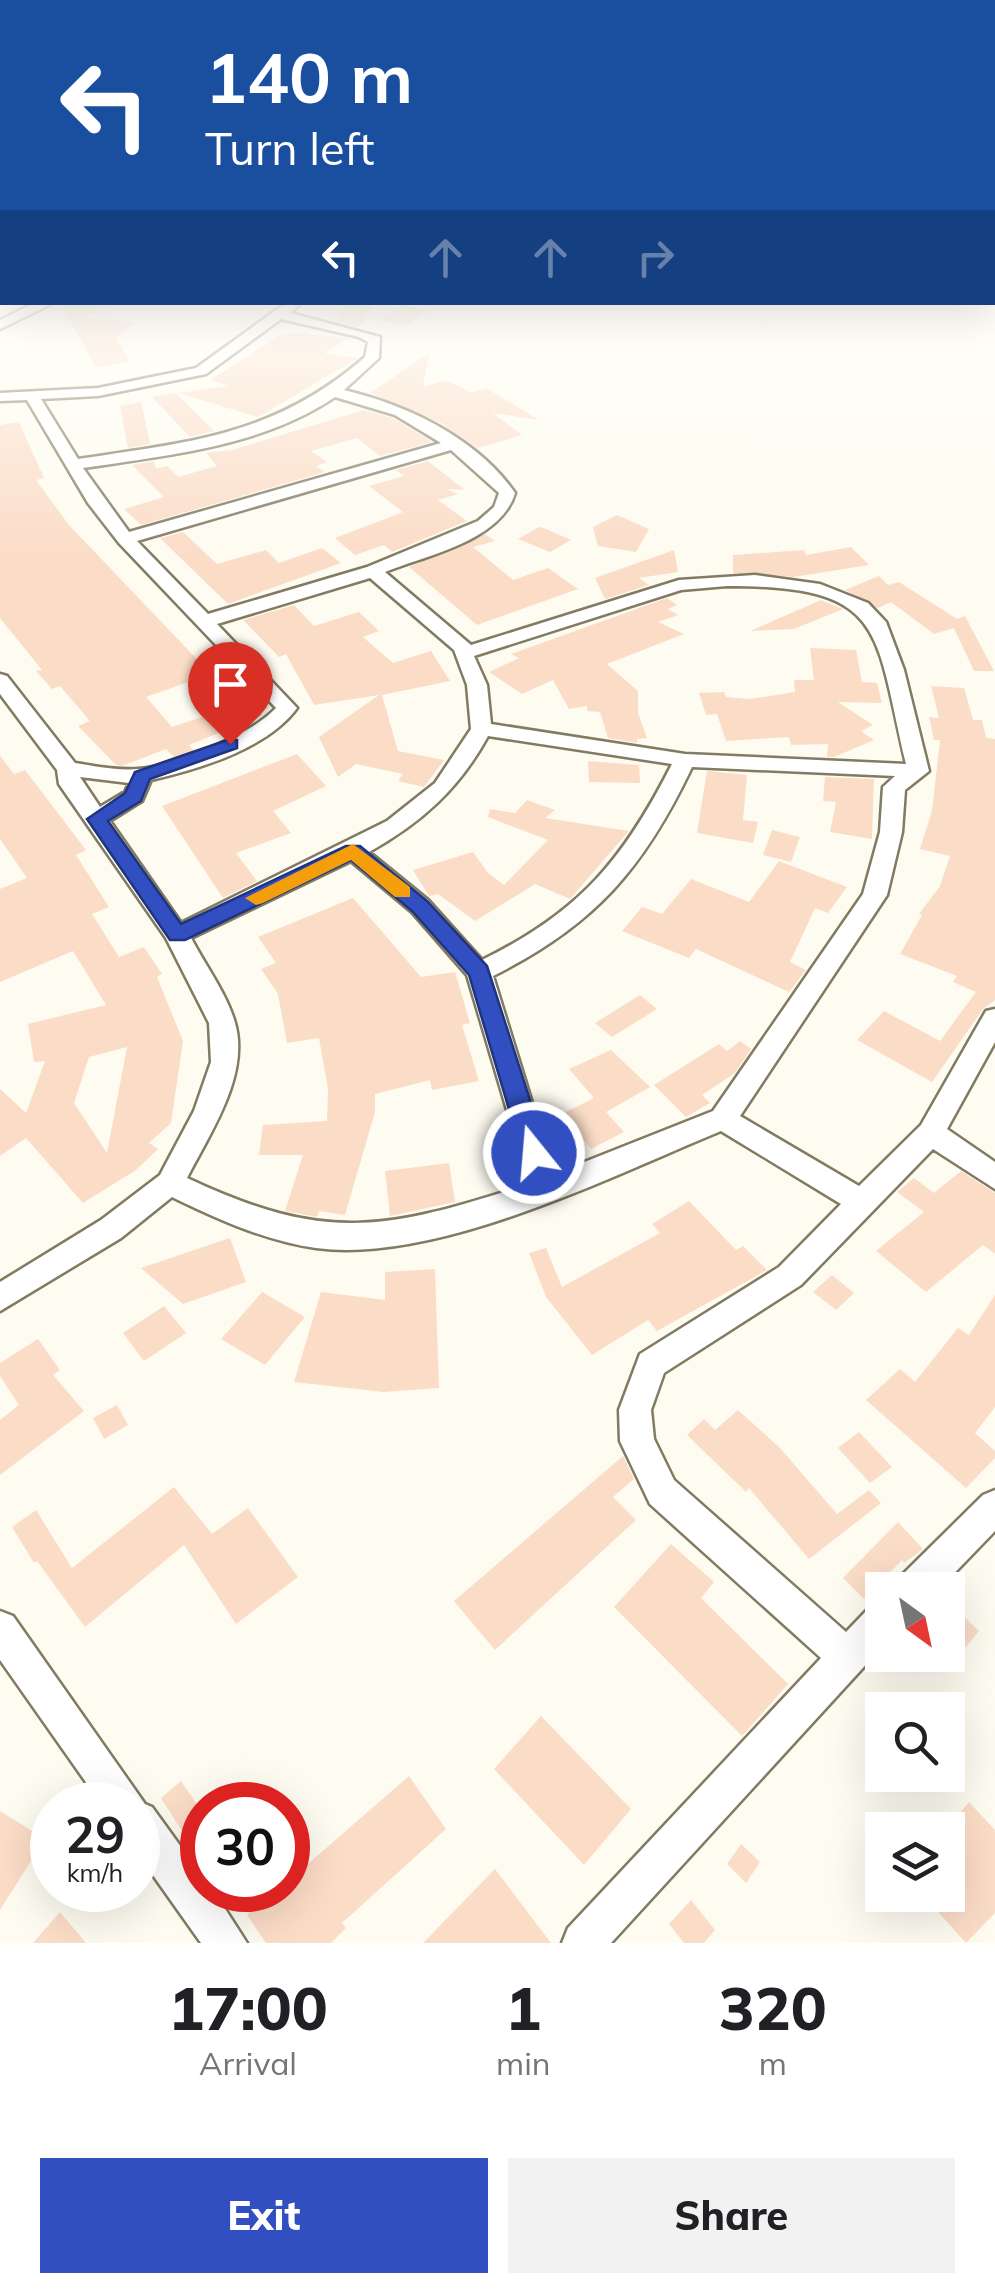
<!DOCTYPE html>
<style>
body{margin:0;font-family:Mulish,sans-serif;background:#f2f2f2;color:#202124;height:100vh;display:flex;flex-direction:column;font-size:38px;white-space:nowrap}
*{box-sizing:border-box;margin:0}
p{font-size:32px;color:#757577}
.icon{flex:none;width:55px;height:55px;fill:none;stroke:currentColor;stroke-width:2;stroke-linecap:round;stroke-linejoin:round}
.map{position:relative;height:1943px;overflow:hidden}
.panel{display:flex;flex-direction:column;background:#fff;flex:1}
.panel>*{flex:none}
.top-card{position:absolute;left:0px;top:0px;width:995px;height:305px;box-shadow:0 10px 40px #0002;background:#1a4fa0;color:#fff;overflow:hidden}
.needle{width:65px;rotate:147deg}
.buttons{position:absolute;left:865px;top:1572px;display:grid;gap:20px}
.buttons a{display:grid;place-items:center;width:100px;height:100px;border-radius:0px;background:#fff;box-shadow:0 10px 40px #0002;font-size:50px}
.speed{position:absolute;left:30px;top:1782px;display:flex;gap:20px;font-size:50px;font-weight:700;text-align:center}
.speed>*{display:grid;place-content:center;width:130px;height:130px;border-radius:50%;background:#fff;box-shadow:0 10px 40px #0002;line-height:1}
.speed small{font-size:25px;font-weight:400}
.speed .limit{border:15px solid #d22;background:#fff;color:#111}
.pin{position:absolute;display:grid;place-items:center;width:85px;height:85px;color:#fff;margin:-102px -42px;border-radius:50% 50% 50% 0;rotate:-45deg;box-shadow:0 0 10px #0007}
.pin .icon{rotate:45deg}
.me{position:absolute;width:110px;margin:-55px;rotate:343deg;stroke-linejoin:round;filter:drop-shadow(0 0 8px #0008)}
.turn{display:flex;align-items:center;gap:35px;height:210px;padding:0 40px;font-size:45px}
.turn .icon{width:130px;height:130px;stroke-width:2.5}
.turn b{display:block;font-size:70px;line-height:85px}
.lanes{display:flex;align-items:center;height:95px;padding:0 40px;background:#0003;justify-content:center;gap:50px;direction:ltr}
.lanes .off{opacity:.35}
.eta{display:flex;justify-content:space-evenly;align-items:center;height:170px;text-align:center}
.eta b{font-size:60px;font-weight:800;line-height:70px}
.primary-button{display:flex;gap:20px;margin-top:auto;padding:20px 40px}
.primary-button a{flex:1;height:115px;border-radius:0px;background:#314fc0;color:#fff;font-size:40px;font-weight:800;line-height:115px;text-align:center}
.primary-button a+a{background:#f2f2f2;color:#202124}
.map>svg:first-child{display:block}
.building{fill:#fbdcc7;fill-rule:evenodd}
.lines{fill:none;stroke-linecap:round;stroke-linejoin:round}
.minor-casing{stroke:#817b62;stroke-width:5}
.minor{fill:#fff;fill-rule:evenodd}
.route{fill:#314fc0;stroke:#20337d;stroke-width:2.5}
.slow{fill:#f59e0b}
</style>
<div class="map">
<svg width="995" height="1943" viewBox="0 0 995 1943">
<rect width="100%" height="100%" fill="#fefcf1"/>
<!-- building -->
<g class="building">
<path d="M59,302h57l-33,15 52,6 -19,14 14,25 -34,5z"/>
<path d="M347,304l28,3 -17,20 -25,-6z"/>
<path d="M403,305l27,5 -25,16 -27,-6z"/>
<path d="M295,333l53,5 -24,15 34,5 -100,59 -80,-24 51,-7 -19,-6 70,-45z"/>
<path d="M429,353l-6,34 23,-7 26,13 14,-5 53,32 -46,-7 29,22 -44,13 -37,-25 -71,-30z"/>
<path d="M176,393l38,38 -24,6 -38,-40z"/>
<path d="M141,402l9,42 -22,4 -8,-42z"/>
<path d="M364,410l29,8 39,24 -52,14 -23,-18 -46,13 16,11 -11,4 9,6 -184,53 -17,-16 40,-12 -32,-32 22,-4 2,8 11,-3 11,11 39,-11 -11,-13 26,-3z"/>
<path d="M19,422l25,56 -8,2 33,45 142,149 -65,23 26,30 77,-26 13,14 -73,30 5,6 -4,1 -16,5 -8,-8 -44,17 -6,-1 -38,-39 12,-5 -30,-35 -8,3 -16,-18 6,-1 -42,-52v-193z"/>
<path d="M428,461l37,29 -18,-1 11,5 -20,6 29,21 -75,31 -8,-7 -29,10 -20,-17 68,-26 -34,-26 35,-10 -8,-6z"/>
<path d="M617,515l32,14 -13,23 -38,-6 -5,-19z"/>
<path d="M539,527l5,1 27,12 -21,12 -32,-13z"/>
<path d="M183,532l34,32 49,-14 13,13 43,-15 19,15 -113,41 -68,-66z"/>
<path d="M485,534l10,7 -22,6 40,33 35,-12 30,21 -101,36 -68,-58z"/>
<path d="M851,547l18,18 -75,12 -61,-4v-18l71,-5 2,5z"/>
<path d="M674,550l4,22 -39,6 10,7 -44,14 -10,-21z"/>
<path d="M879,576l9,9 11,-3 58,37 8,-3 29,55h-20l-20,-43 -20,6 -43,-32 -13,6 -33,-18z"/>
<path d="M667,598l10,7 -9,4 10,6 -20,7 26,12 -77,30 31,27v22l9,25 -10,1v4l-29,-5 -8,-26 -13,-1v-5l-18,3 -16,-29 -31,14 -33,-22 30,-14 -8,-4z"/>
<path d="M821,600l22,9 -49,20 -44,2z"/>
<path d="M294,605l20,21 45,-14 20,19 -16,6 30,26 38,-12 19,30 -68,14 16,56 46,9 -20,27 -26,-6 5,-7 -47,-10 -18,13 -19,-40 60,-42 -65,10 -28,-51 -7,3 -36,-37z"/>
<path d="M810,648l46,2 6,32 15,1 5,20 -44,-1 35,23 -12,6 13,9 -40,17h-7l1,-13 -37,1 -2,-8 -63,4 -9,-27 -11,1 -7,-22 25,-1 2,5 24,2 45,-7 -1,-12h20z"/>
<path d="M931,686l33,2 9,32h9l4,18 9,1v261l-12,9 -51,73 -75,-42 27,-29 56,30 36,-49 -23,-10 4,-6 -57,-22 22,-39 -3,-1 21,-28 10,-30 -30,-7 12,-38 8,-71h-6l-5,-23 10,1z"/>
<path d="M297,754l29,32 -53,25 18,22 -55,20 21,28 -34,17 -61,-92z"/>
<path d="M0,756l14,18 11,-4 61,80 -10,5 33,52 -17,7 27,43 25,-10 18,27 -5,3 26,64 -12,82 -22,20 9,6 -22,21 -53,33 -57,-65 -26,18v-67l26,24 19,-52 -11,1 -6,-38 78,-19 -33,-54 -73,31v-93l27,-11 -27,-39zM127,1047l-20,106 -33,-50 15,-46z"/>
<path d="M588,761l51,4 1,18 -51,-1z"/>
<path d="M707,771l40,4 -4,45 15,2 -5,21 -56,-10z"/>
<path d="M825,777l49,2 -2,60 -42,-7 6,-30 -13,-1z"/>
<path d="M527,800l28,10 -10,8 84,13 -59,68 -35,-15 -60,37 -37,-27 -9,2 -16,-26 60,-18 15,21 16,12 44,-45 -60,-23 2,-8 25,4z"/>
<path d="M772,830l28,7 -9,25 -28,-7z"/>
<path d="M779,861l68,26 -19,26 -13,-5 -25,54 16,8 -17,22 -93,-43 -7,9 -67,-27 20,-24 20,7 29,-35 58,23z"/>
<path d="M353,898l68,79 34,-5 15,51 -8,2 17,56 -47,9 -2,-10 -55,14v18l-30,103 -26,-4 -2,6 -32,-6 18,-56h-44l4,-30 64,-4 1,-32 -9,-51 -32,5 -9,-49 -17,-25 15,-6 -18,-26z"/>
<path d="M640,995l17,14 -45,28 -17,-14z"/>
<path d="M740,1041l11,8 -16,24 -33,22 8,8 -24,14 -32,-32 65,-41 8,7z"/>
<path d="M611,1050l39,37 -44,25 18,20 -33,17 -29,-35 32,-16 -25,-29z"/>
<path d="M449,1163l6,39 -65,14 -5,-45z"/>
<path d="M961,1171l34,22v61l-12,-9 -57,47 -50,-41 48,-39 -27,-20 17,-14 20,15z"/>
<path d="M689,1201l47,49 7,-4 24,24 -110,61 -9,-11 -56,35 -46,-58 -17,-44 17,-5 16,39 98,-54 -8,-9z"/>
<path d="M230,1238l16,44 -63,22 -42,-36z"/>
<path d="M435,1269l4,119 -55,4 -90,-10 27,-90 64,8v-28z"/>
<path d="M832,1275l22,18 -18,17 -23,-18z"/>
<path d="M262,1292l43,25 -40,48 -44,-26z"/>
<path d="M995,1295v112l-20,26 20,18v7l-29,30 -100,-88 34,-31 15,13 43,-54 11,7z"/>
<path d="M164,1306l22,27 -42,28 -21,-28z"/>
<path d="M38,1339l22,31 -7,5 31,36 -84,64v-55l19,-15 -19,-29v-13z"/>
<path d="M117,1405l11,20 -24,14 -11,-21z"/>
<path d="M738,1410l42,38 57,66 32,-24 12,13 -72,56 -60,-71 -3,4 -59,-57 17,-16 11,11z"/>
<path d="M859,1432l33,35 -22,16 -32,-35z"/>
<path d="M623,1456l11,23 -21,18 23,23 -141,130 -41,-49z"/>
<path d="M174,1487l38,47 36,-26 50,69 -62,47 -52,-79 -99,82 -48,-66 -3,2 -22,-36 24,-17 36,58z"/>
<path d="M898,1522l25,27 -19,14 -2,-3 -38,39 -21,-21z"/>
<path d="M671,1544l43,38 -13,16 87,86 -46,52 -128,-129z"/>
<path d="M948,1602l31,29 -13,16 -18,-17z"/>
<path d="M541,1716l90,93 -47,56 -90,-96z"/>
<path d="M409,1776l37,53 -104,94 4,5 -15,15h-65l-19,-28 25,-25h16v-15l11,-11 3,5z"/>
<path d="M181,1781l21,31 -20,19 -21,-33z"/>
<path d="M969,1802l26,28v83l-29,30 -43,-48h25v-68z"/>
<path d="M0,1811l45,28 -45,71z"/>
<path d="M741,1844l19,18 -14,21 -19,-19z"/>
<path d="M495,1869l56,74h-128z"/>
<path d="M691,1900l24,30 -11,13h-20l-15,-19z"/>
<path d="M60,1912l26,31h-53z"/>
</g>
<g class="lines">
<!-- minor casing -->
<g class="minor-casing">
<g id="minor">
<path d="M37,302h18l-55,27v-9z"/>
<path d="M286,303l12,3 -8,7 90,24 -1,21 -35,32c63,15 133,48 171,103 -14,48 -88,62 -130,79l86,73 208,-65 76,-5 65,9 48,19 18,19 18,48 25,101 -24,19 -3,42 -15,63 -147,221 119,70 62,-61 65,-114 9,-2v33l-48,87 48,33v27l-62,-40 -132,136 -137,88 -13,37 3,29 20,41 172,152 23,-24 13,-5v44l-271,296h-49l6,-15 253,-270 -171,-154 -30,-63 -1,-31 21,-56 139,-87 62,-63 -120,-73c-112,46 -284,133 -405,117 -50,-7 -99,-29 -144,-51l-51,41 -121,73v-29l101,-62 59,-45 34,-64 17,-49 -2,-39 -43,-85 -107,-154 -2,-14 -57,-76v-20l7,2 68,87c20,3 42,8 63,6 37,-3 113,-34 138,-61l-157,-165 -31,-40 -61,-103 -27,1v-8l98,-5 98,-20zM281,319l78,18 9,5 -3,15c-89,78 -174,85 -287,102l-37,-60 57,-3 108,-22zM335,397l60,18 46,28 -312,89 -46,-64c85,-13 178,-21 252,-71zM451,450l48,43 -5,14 -16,14 -111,46 -159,47 -71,-73zM370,578l84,72 13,35 4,44 -36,54 -48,38 -206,102 -71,-102 32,-20 9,-21c48,-11 116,-31 146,-72l-80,-84zM727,586c160,0 147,42 179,178l-221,-10 -194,-30 -4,-39 -13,-29 207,-66zM488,736l184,28c-48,95 -92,148 -190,196l-54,-60 -59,-48c52,-29 90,-63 119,-116zM692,767l203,9 -12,11 -3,45 -17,62 -150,217 -159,63 -61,-198c102,-51 151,-108 199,-209zM80,777l49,6 -4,9 -25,15zM351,861l61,51 55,63 62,209c-144,46 -201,60 -342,-6 23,-45 63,-103 48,-155 -8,-29 -30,-58 -44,-85z"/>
<path d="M995,1490v41l-57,59h-43l5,-13 83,-82z"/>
<path d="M0,1611l13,5 132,188 7,3 50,69v14h11l34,53h-46l-63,-89v-49h-36l-102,-145z"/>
</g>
</g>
<!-- minor -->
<use href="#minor" class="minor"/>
</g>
<!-- sky -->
<linearGradient id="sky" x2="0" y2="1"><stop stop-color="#90c6ea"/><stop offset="0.51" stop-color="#fffef9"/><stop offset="1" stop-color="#fffef9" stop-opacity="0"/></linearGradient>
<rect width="995" height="558" fill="url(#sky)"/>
<!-- route -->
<path class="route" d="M230,739l7,1v8l-87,31 -9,22 -33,20 73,103 165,-78h14l67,55 60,65 60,187 -3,7h-19l-3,-7 -53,-178 -57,-64 -61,-51 -166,80h-15l-83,-121 38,-26 10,-21z"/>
<!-- slow -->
<path class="slow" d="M353,844l57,43v10h-15l-44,-37 -88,43 -7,2 -11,-7z"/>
</svg>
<div class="buttons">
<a><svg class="needle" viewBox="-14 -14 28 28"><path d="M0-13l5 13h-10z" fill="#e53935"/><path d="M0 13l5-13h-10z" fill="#757577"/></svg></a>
<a><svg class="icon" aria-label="search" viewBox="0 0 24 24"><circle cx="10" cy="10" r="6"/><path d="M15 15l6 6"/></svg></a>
<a><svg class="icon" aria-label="layers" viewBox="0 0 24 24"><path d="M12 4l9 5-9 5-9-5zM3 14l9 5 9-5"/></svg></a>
</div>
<div class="speed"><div>29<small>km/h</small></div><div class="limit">30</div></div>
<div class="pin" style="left:230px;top:744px;background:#d93025"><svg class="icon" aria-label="arrive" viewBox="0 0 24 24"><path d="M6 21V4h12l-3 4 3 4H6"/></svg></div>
<svg class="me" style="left:534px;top:1153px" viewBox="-20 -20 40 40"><circle r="17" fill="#314fc0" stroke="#fff" stroke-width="3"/><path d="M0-11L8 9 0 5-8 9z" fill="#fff"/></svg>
<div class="top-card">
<div class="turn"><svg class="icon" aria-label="left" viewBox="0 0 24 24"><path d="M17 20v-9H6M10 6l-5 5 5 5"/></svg><div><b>140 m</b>Turn left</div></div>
<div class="lanes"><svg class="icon" aria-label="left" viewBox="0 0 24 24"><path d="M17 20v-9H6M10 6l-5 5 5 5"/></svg><svg class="icon off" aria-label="ahead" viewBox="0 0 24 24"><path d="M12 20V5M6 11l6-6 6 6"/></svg><svg class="icon off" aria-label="ahead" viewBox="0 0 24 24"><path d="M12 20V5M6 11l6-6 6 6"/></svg><svg class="icon off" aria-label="right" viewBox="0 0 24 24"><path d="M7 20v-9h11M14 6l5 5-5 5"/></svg></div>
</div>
</div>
<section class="panel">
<div class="eta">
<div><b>17:00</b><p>Arrival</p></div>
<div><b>1</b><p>min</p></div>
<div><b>320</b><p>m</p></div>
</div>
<div class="primary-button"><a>Exit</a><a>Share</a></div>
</section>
